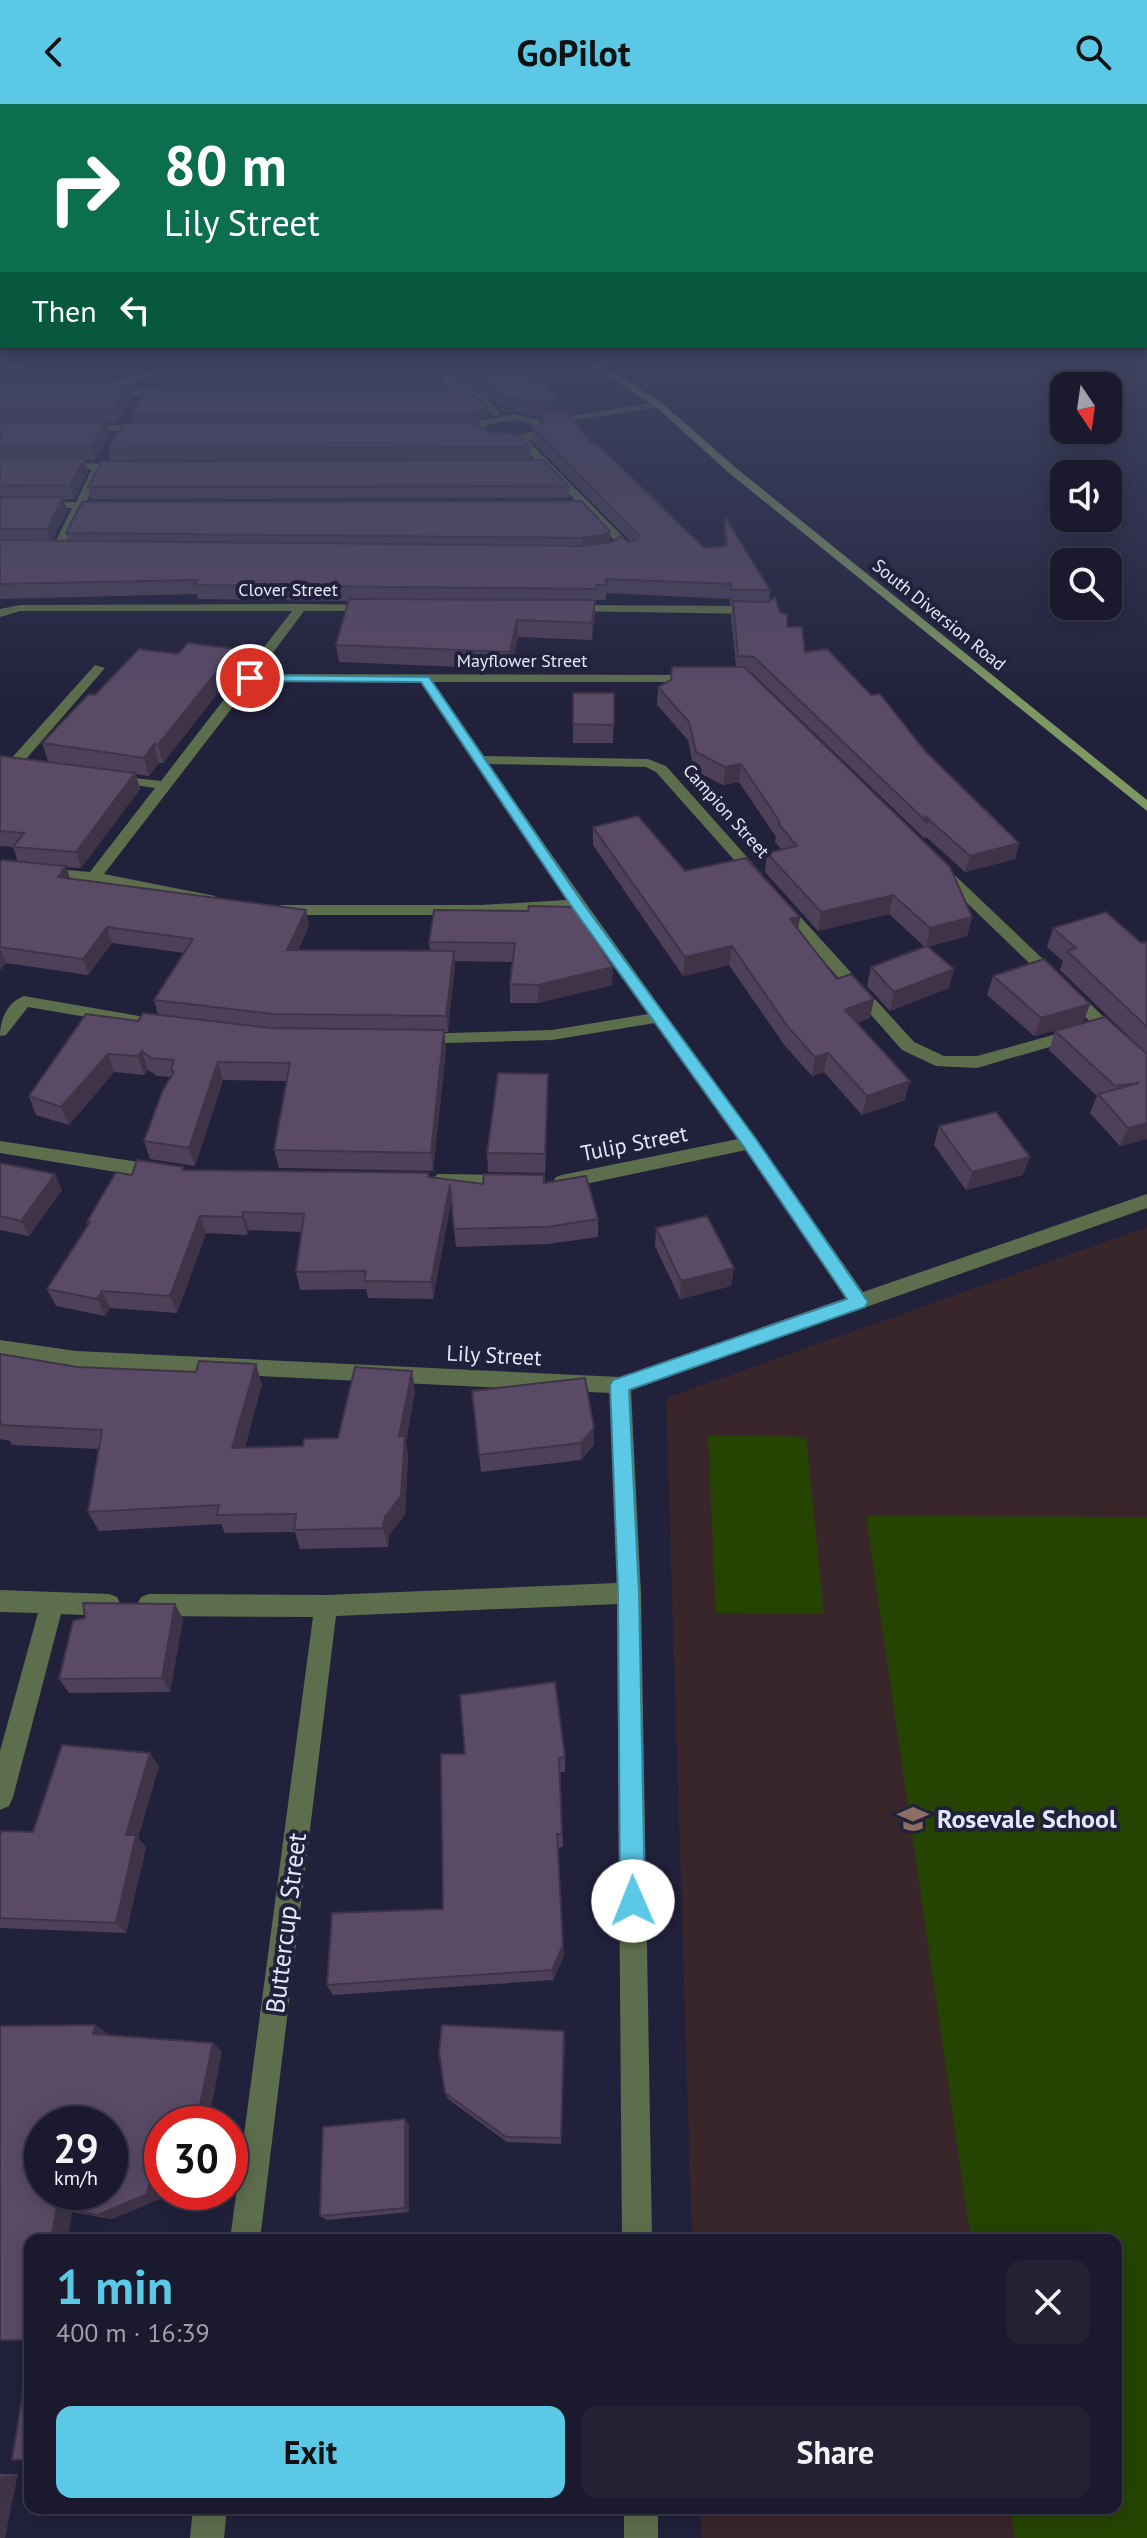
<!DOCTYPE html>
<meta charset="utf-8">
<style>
body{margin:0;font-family:"PT Sans",sans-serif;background:#232235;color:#f1f3f6;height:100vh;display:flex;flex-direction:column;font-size:30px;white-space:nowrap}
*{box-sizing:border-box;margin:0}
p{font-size:26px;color:#9fa0aa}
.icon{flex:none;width:44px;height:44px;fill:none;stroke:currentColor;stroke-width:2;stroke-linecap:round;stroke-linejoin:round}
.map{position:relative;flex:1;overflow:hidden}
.sheet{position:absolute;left:24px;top:2130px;width:1098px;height:280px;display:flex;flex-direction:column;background:#1a192d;border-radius:16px;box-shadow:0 4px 20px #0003,0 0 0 2px #383849}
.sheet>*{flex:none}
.banner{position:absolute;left:0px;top:0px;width:1148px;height:244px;box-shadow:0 4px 20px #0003,0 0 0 2px #383849;background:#0b6e4f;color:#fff;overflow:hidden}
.needle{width:52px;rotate:167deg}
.fabs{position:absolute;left:1050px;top:268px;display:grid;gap:16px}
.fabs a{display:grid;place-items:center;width:72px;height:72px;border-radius:16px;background:#1a192d;box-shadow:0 4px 20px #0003,0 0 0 2px #383849;font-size:40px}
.speed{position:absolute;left:24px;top:2002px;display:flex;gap:16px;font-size:40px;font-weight:700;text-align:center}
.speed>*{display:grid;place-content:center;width:104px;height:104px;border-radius:50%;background:#1a192d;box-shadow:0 4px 20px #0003,0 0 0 2px #383849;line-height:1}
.speed small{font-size:20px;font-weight:400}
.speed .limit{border:12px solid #d22;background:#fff;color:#111}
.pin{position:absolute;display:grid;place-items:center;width:68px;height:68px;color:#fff;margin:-34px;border:4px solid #fff;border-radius:50%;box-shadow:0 2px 8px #0007}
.me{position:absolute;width:88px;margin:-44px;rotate:359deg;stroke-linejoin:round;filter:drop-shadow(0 0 6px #0008)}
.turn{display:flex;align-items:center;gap:28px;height:168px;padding:0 32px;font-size:36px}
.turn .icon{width:104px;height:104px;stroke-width:2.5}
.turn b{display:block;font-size:56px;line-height:68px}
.then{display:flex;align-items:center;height:76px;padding:0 32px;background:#0003;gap:16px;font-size:30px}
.round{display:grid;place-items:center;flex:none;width:84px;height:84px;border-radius:16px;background:#232235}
.overview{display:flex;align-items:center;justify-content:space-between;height:136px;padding:0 32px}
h1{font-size:48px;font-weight:700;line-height:60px;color:#5bc8e6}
.primary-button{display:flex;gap:16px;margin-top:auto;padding:16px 32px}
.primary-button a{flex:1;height:92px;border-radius:16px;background:#5bc8e6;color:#111;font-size:32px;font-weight:700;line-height:92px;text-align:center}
.primary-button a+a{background:#232235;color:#f1f3f6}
header{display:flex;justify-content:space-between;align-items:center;height:104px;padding:0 32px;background:#5bc8e6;color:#111;font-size:36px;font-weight:700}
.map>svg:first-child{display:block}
.education{fill:#39262a}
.green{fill:#254402}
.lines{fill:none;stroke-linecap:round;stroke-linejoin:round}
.service{fill:#5d6e4d;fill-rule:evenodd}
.minor{fill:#5d6e4d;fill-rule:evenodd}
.secondary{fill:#7d9862;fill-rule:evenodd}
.wall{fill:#4d4058}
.shaded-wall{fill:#3f3447}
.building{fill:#5a4a66;stroke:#3f3447;stroke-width:2;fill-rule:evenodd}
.route{fill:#5bc8e6;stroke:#3b8296;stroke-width:2}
.labels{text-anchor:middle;stroke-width:8;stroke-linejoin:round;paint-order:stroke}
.far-street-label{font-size:18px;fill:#e5e6f8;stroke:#22213c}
.street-label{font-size:22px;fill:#e5e6f8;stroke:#22213c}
.near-poi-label{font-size:26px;font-weight:bold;fill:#e5e6f8;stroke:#22213c;text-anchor:start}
.near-street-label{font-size:26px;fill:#e5e6f8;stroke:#22213c}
</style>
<header><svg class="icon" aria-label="back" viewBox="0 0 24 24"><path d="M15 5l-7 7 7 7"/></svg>GoPilot<svg class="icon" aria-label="search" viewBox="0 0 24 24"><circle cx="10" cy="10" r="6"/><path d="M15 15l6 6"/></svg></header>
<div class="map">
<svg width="1147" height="2434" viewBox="0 0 1147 2434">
<rect width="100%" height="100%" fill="#22213c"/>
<!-- education -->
<path class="education" d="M1147,1123v1311h-445l-1,-30h415v-268h-424l-26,-842z"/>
<!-- green -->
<g class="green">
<path d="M708,1331l98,2 18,177 -108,-1z"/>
<path d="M866,1412l281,1v1021h-132l-5,-30h106v-268h-145z"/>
</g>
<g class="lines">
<!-- service -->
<path class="service" d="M157,265l3,5 -76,21 -5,-3z"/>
<!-- minor -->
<g class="minor">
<path d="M378,260c44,0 94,14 123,50l-8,2 -10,-11 -26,-17z"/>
<path d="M105,286l64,1 5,3 -5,3 -67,-2z"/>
<path d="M659,298l3,5 -115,17 -5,-3z"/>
<path d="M514,310l25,6 5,12 -16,9 107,108v4h-8l-108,-110 -26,-1 -20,-10 7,-11zM514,316l18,4 2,7 -25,7 -26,-7 4,-6z"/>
<path d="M81,321h64l5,3 -5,3 -67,-1z"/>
<path d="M125,359l4,1v4l-26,1 -17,33h21l5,3 -5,3h-24l-22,43 -9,-2 20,-41h-72v-6h76l16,-33h-31l-4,-1v-4z"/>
<path d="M301,500l73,1 6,3 -6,3h-70l-47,63 444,1v6l-4,1h-264l51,74 164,3 18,7 96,108v6h-10l-96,-108 -10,-5 -157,-3c122,179 251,350 374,528l284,-98v14l-516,182 10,203 11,647h-30l-5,-636 -281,12 -76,624h-30l83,-623 -164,-1 -8,-3 -4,-8 4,-8 8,-3 177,1 291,-12 -7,-190 -534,-26 -76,-11v-16l76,11 544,26 226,-79 -100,-148 -184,39 -6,-2 -3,-5 3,-5 6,-2 176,-36 -83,-116 -103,17 -141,4 -2,-4 2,-4 6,-2 135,-4 96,-16 -75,-105 -92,6h-200l-8,-5 8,-5h200l86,-5 -146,-218h-169l-148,192 111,22v6l-121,-21 -94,-9v-8l90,8 65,-84 -49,-7v-6l55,6 131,-170h-272l-20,6v-8l20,-4z"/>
<path d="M570,501l188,1 6,4 -6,4 -192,-3 -2,-2z"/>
<path d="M95,561l10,3 -86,99h-10v-6z"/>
<path d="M939,760l5,1 203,193v15l-6,-2 -207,-200 -2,-3z"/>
<path d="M781,795l5,2 128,141 30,14h33l101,-28 8,5 -2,4 -107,31 -41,-2 -34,-16 -126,-143v-6z"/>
<path d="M24,892l138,24 8,5 -8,5 -134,-23 -22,28 -6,1c0,-16 7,-34 24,-40z"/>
<path d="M0,1037l159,24 9,7 -9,7 -159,-26z"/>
<path d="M438,1070l72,1 9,7 -9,7 -72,-1 -9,-7z"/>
<path d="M0,1486l109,4 8,3 4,8 -4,8 -8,3 -48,-2 -48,183 -4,9 -9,4v-59l38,-138 -38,-1z"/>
<path d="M193,2404h34l-3,30h-34z"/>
<rect x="624" y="2404" width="34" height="30"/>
</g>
<!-- secondary -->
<path class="secondary" d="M589,260h11l62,39 74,65 411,332v11l-419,-339 -72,-65z"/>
</g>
<!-- wall -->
<g class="wall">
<path d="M0,260h155l-64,21h39l3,13 -16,25h-10l3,12 -16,25h-9l3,12 -14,27h-10l3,12 -15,29 16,1 -2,-8 544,-2v9l-3,2 23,-1 -97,-99v-14l11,-6v-7l-8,1 -21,-5 -11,2 -4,-7 -56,-32 1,12 -289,1 -3,-13 11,-10h334l60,47 146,137 21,-2 -1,-15 1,-14 45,73 -1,11 11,12 7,14 18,25 121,100 93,91 -4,16 -50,13 -40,-36v3l-173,-166h-3l223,244 -5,19 -40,11 22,41 -59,23 -23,-25 4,-19 54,-20 -36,-33 -71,17 -53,-59 2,-19 15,-3 -7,-8 1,-5 -37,-55 -16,3 -29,-15 -6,-30 -31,-35 1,-18 78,-20 -5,-50 1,-12h-2v-6l-124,-6v7h-10v4h-1l-3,36 -74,-3 -7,32 -172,-7 -3,-17 12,-44 -150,-2 -1,-5 -197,5z"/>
<path d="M463,284l26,28 -17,7 20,10 38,14 1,12 -420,1 -3,-12 25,-25 -2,-10z"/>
<path d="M569,382v12l-478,1 -3,-12z"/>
<path d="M238,563l-75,96h-4l-10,13 -13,-2 4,15 -59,79 -15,-1 4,11 236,32 3,16 -11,24 132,1 -1,-9 99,-31 84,74 -74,18h-28v-19l3,-22 -59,-1 -6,71h-4l2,17 -13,122 -154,-3 -5,-18 12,-69 -63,-1 -28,86 -45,-7 -6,-18 26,-64 -13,-1 -9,-6 -4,5 -30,-3 -45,53 -33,-10 -7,-19 109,-75 20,-6 -4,-15 30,-47 -72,-10 -24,32 -82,-12 -6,7v-107l18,-1 -5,-15 -13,-1v-90l48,5 -6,-18 53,-48z"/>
<path d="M573,589h41l-1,50h-40z"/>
<path d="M593,723l92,44 115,46 -2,12 39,50 33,39 -13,5 48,77 -43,15 -38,-43 -12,4 -27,-30 -56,-81 -46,11 -90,-131z"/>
<path d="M1053,824l88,15 6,-2v113l-87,-84 3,-9 -16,-14z"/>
<path d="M993,872l97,28 -7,19 -49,13 -47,-41z"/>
<path d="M1055,927l92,23v85l-27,7 -30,-33 7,-17 -48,-46z"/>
<path d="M548,989l-3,80 -57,-1 -1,-19z"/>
<path d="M939,1022l84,49 -57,15 -32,-45z"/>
<path d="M0,1059l62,27 -33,46 -29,-6z"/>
<path d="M183,1063l1,3 245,3v4l54,7 62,-1 53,36v18l-50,7 -92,3 -5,-45 -18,97 -65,-1 -2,-9 -66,1 -4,-18 6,-40 -53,-2 -2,5 -41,-2 -29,80 -67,-5 -5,8 -49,-10 -9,-17 41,-65 -1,-2 45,-47z"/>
<path d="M656,1124l78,40 -3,18 -51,13 -25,-53z"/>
<path d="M0,1250l77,13 185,17 -17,63 58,-1 35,-8 77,-47 -9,51 2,14 -3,59 -16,20 -1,12 -88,2 -5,-17 -70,1 -4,-9 -122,7 -11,-19 11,-63 -87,-4 -2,-4 -10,-2z"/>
<path d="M472,1287l122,37v17l-13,15 -100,12z"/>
<path d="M183,1515l-13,73 -101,1 -10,-14z"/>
<path d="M441,1650l124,3v15h-5l3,75 -5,1 6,108 -11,24 -220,15 -6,-10 116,-76z"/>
<path d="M159,1662l-21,72 8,9 -20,86 -126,-5v-92l33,-4z"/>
<path d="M0,1922l213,17 9,9 -60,72v61l-2,14 -48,20 -40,-7 -5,28h-37v101h-30z"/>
<path d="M565,1935l-4,105 -54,-2 -59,-43 -3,-6z"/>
<path d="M405,2015l4,6v87l-82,8 -7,-4z"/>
<path d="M0,2370h18l-18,64z"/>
</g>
<!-- shaded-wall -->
<g class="shaded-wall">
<path d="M113,260h42l-69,23 -3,-13z"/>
<path d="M130,281l3,13 -16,25 -3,-13z"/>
<path d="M514,294l1,13 -11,2 -1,-13z"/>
<path d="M558,296v13l-22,3v-13z"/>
<path d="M488,302l1,10 -14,7 -1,-10z"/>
<path d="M106,318l4,13 -16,25 -3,-14z"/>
<path d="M85,354l3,14 -14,27 -4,-14z"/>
<path d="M63,393l4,14 -16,32 -4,-14z"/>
<path d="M610,427v9l-7,5 -21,3v-10z"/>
<path d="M595,496v16l-3,24v-17z"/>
<path d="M517,516l1,17 -7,32 -1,-17z"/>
<path d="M235,545l3,18 -75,96 -5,-18z"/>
<path d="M154,640l5,19 -10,13 -5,-18z"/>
<path d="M741,660l-2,18 -16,3 2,-18z"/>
<path d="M135,669l5,16 -59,79 -5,-16z"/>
<path d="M1019,739l-4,16 -50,13 5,-16z"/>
<path d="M66,762l5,16 -13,-5z"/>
<path d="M893,791l-4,19 -71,17 3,-19z"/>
<path d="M306,806l3,16 -19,40 -3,-16z"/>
<path d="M800,813l-3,19 -7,-17z"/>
<path d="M972,813l-5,19 -41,11 4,-19z"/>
<path d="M107,823l5,16 -24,32 -5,-16z"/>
<path d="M732,842l-3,19 -46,11 2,-19z"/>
<path d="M0,845l6,14 -6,7z"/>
<path d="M454,847l1,16 -7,65 -2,-16z"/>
<path d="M613,863l-1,18 -74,18v-18z"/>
<path d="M954,865l-5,19 -59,23 4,-19z"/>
<path d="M874,895l-4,19 -28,11 3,-19z"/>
<path d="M1090,900l-7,19 -49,13 7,-18z"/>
<path d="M444,926l2,19 -13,122 -2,-18z"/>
<path d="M142,947l6,19 -4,5 -6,-19z"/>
<path d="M828,949l-4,19 -12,4 3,-19z"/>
<path d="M108,950l6,18 -45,53 -8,-18z"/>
<path d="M218,958l5,18 -28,86 -6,-18z"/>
<path d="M548,970v19l-3,80v-19z"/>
<path d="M910,977l-5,19 -43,15 5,-19z"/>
<path d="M1147,1019v16l-27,7 8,-18z"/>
<path d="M1030,1053l-7,18 -57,15 6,-18z"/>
<path d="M55,1070l7,16 -33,46 -8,-15z"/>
<path d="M450,1080l1,18 -18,97 -2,-17z"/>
<path d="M243,1108l6,18 -2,5 -5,-18z"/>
<path d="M200,1112l6,17 -29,80 -7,-17z"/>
<path d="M734,1164l-3,18 -51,13 1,-18z"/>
<path d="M102,1187l8,17 -5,8 -8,-17z"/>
<path d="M256,1260l6,20 -23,83 -7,-19z"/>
<path d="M412,1267l3,20 -9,51 2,14 -3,59 -16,20 -1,12 -5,-19 2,-11z"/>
<path d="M594,1324v17l-13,15v-17z"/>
<path d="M175,1500l8,15 -13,73 -8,-14z"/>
<path d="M150,1649l9,13 -21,72 8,9 -20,86 -10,-10 10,-88z"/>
<path d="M563,1841l1,11 -11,24 -1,-10z"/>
<path d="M95,1921l13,9 -2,9 -13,-9z"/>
<path d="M213,1939l9,9 -14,72h-12z"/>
<path d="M405,2015l4,6v87l-4,-4z"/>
<path d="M162,2063v18l-2,14 -48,20 -14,-4 53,-41z"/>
<path d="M57,2103l15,5 -5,28h-16z"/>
<path d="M18,2370l-13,64h-5v-61z"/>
</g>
<!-- building -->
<g class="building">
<path d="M0,260h113l-30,10h-83z"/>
<path d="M164,260h256l16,4 8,5 -291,1z"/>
<path d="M449,260h49l47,18 13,18 -22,3 -22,-5 -11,2 -4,-7z"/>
<path d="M130,281l-16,25 -114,1v-25z"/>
<path d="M147,284h316l25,18 -14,7h-343z"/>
<path d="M566,306l25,33h5l108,105 23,-2 -2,-29 45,73h-39v-6l-125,-5 1,6h-10l-1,4 -401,-4 2,-5 -197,4v-44l582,6 30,-4 8,-6 8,6 9,-2 2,-5 -106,-107 11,-6v-9z"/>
<path d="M0,318h106l-15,24 -91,1z"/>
<path d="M124,319h348l20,10 25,1 13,13 -422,1z"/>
<path d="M0,354h85l-15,27 -70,1z"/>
<path d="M543,356l26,26 -481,1 14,-26z"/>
<path d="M0,393h63l-16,32h-47z"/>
<path d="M581,397l29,30 -7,4 -21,3 -516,-5 16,-31z"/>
<path d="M775,493l5,16 7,1v13h15l3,25 22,-3 44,46 9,-1 46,58 93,91 -49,13 -45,-40 3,7 -174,-166 -16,-1 -5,-55 35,1z"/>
<path d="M349,495l246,1 -3,23 -75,-3 -7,32 -174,-7z"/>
<path d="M188,539l47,6 -77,96 -4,-1 -10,14 -102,-15 47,-49 6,1 44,-46 39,5z"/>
<path d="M672,563h72l206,200 22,50 -42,11 -37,-33 -72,17 -54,-59 30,-7 -19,-23 2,-1 -39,-58 -16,3 -29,-15 -7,-30 -31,-35 13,-7z"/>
<path d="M573,589h41v32l-41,-1z"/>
<path d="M0,652l135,17 -59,79 -63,-5 11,-14 -24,-2z"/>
<path d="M638,712l47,55 61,-13 54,59 -10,2 47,60 14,-5 23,25 -29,11 65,71 -43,15 -39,-43 -13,4 -27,-30 -56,-81 -47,11 -92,-130z"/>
<path d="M2,756l64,6 -8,11 248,33 -19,40 167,1 -8,65 -173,-2 -119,-14 39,-61 -86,-12 -24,32 -83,-12v-84z"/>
<path d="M529,802l45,1 39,60 -75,18 -28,-1 5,-41 -86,-1 5,-32 94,1z"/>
<path d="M1106,808l35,31 6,-1v85l-80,-76 9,-3 -23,-20z"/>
<path d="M927,842l27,23 -60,23 -23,-25z"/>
<path d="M1044,855l46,45 -49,14 -48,-42z"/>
<path d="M143,909l127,15 174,2 -13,123 -157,-3 16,-87 -72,-1 -29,86 -45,-7 19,-51 11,-18 -3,-2 3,-10 -23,-2 -9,-7 -4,5 -30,-2 -47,53 -32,-11 57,-82 52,7z"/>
<path d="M1105,913l42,37v69l-19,5 -30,-34 41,-11 -24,3 -60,-55z"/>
<path d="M498,969l50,1 -3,80 -58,-1z"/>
<path d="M996,1008l34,45 -58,15 -33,-46z"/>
<path d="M137,1056l46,7 -1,3 247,3 -1,4 55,7 1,-10 60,1v8l42,-7 12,43 -51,8 -93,2 -4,-45 -19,98 -67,-1 2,-10 -70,1 8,-58 -61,-2 -1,5 -42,-1 -30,80 -68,-5 -5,8 -50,-10 43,-67h-3l29,-50 16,3z"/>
<path d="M0,1059l55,11 -34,47 -21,-5z"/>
<path d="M707,1112l27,52 -53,13 -25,-53z"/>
<path d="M0,1250l77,13 119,5 3,-11 57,3 -24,84 71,-2 1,-7 34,-1 17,-71 57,4 -13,65h6l-4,60 -16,21 -2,11 -89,2 2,-16 -79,1 2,-10 -131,7 14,-82 -102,-5 1,-3h-1z"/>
<path d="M585,1274l9,50 -13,15 -102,12 -7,-64z"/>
<path d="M83,1499l92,1 -13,74 -103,1 14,-58 12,-3z"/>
<path d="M555,1578l10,75 -6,1 3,76h-5l6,111 -11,25 -225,15 5,-72 111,-4 -2,-155h24l-5,-59z"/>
<path d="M62,1641l88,8 -24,82h10l-20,88 -116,-5v-82l2,-5 31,1z"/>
<path d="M95,1921l-2,9 120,9 -17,81h-34v43l-11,7 -4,20 -49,21 -41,-8 -6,33h-21v100h-30v-314zM42,2020h68v68h-68z"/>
<path d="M442,1921l122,6 -3,107 -55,-1 -61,-44 -6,-41z"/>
<path d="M405,2015v89l-85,8 3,-89z"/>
<path d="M30,2243v112l-18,1z"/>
</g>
<!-- sky -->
<linearGradient id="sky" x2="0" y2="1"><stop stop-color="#131221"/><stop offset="0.43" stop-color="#3e4361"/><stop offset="1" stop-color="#3e4361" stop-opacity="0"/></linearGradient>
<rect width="1147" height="601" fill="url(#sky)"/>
<!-- route -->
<path class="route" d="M250,571l179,2 153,225 174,237 112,163 -3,5 -236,83 10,203 6,308 -4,9 -8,3 -9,-3 -4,-9 -2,-308 -8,-208 3,-5 234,-81 -103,-152 -174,-243 -149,-222 -175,-1v-5z"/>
<!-- icons -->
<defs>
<g id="school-bare" transform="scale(2.4)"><path d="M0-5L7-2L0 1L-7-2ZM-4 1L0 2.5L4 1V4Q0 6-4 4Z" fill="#8d6e63" stroke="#22213c" stroke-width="2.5" paint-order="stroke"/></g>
</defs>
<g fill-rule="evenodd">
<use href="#school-bare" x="913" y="1715"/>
</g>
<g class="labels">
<!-- far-street labels -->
<g class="far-street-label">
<text x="288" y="492">Clover Street</text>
<text transform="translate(939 511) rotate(39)" y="6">South Diversion Road</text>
<text x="522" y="563">Mayflower Street</text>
<text transform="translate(726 707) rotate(48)" y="6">Campion Street</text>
</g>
<!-- street labels -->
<g class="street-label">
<text transform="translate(634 1039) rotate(-11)" y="8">Tulip Street</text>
<text transform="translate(494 1251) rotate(3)" y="8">Lily Street</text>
</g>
<!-- near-poi labels -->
<g class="near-poi-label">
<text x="937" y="1724">Rosevale School</text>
</g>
<!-- near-street labels -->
<g class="near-street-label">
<text transform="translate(286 1819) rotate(-83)" y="9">Buttercup Street</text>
</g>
</g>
</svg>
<div class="fabs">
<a><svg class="needle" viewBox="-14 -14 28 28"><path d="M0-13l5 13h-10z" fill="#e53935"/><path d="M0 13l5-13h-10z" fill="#9fa0aa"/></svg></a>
<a><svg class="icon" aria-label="sound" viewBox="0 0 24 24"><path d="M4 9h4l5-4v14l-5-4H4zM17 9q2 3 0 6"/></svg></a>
<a><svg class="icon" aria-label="search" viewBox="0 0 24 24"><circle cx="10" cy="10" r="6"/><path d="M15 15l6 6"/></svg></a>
</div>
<div class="speed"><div>29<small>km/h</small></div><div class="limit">30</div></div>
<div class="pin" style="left:250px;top:574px;background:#d93025"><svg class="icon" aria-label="arrive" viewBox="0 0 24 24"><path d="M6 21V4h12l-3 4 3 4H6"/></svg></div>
<svg class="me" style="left:633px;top:1797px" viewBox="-20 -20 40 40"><circle r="19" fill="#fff"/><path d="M0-13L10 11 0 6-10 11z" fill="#5bc8e6"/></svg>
<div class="banner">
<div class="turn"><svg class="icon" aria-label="right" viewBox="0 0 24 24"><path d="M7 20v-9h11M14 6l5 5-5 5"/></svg><div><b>80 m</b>Lily Street</div></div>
<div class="then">Then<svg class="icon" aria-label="left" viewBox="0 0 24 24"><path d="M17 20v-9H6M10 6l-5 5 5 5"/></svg></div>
</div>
<section class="sheet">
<div class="overview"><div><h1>1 min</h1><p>400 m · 16:39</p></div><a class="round"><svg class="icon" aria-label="close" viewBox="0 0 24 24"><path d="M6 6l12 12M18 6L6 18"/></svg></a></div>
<div class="primary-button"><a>Exit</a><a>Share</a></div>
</section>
</div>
